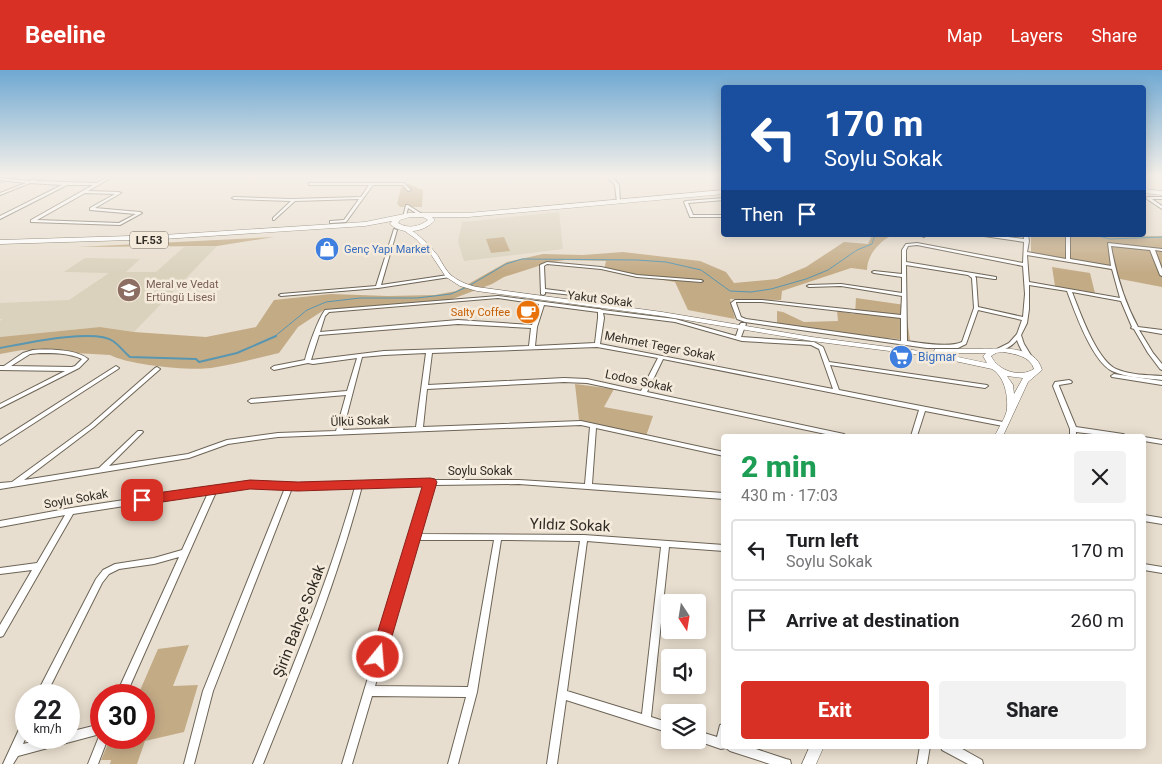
<!DOCTYPE html>
<meta charset="utf-8">
<style>
body{margin:0;font-family:Roboto,sans-serif;background:#f2f2f2;color:#202124;height:100vh;display:flex;flex-direction:column;font-size:19px;white-space:nowrap}
*{box-sizing:border-box;margin:0}
p{font-size:16px;color:#757577}
.icon{flex:none;width:28px;height:28px;fill:none;stroke:currentColor;stroke-width:2;stroke-linecap:round;stroke-linejoin:round}
.map{position:relative;flex:1;overflow:hidden}
.panel{position:absolute;left:721px;top:364px;width:425px;height:315px;display:flex;flex-direction:column;background:#fff;border-radius:5px;box-shadow:0 2px 12px #0003}
.panel>*{flex:none}
.top-card{position:absolute;left:721px;top:15px;width:425px;height:152px;border-radius:5px;box-shadow:0 2px 12px #0003;background:#1a4fa0;color:#fff;overflow:hidden}
.needle{width:32px;rotate:168deg}
.controls{position:absolute;left:661px;top:524px;display:grid;gap:10px}
.controls a{display:grid;place-items:center;width:45px;height:45px;border-radius:5px;background:#fff;box-shadow:0 2px 12px #0003;font-size:25px}
.speed{position:absolute;left:15px;top:614px;display:flex;gap:10px;font-size:25px;font-weight:700;text-align:center}
.speed>*{display:grid;place-content:center;width:65px;height:65px;border-radius:50%;background:#fff;box-shadow:0 2px 12px #0003;line-height:1}
.speed small{font-size:12px;font-weight:400}
.speed .limit{border:8px solid #d22;background:#fff;color:#111}
.pin{position:absolute;display:grid;place-items:center;width:42px;height:42px;color:#fff;margin:-21px;border-radius:10px;box-shadow:0 2px 8px #0006}
.me{position:absolute;width:55px;margin:-28px;rotate:17deg;stroke-linejoin:round;filter:drop-shadow(0 0 4px #0008)}
.turn{display:flex;align-items:center;gap:18px;height:105px;padding:0 20px;font-size:22px}
.turn .icon{width:65px;height:65px;stroke-width:2.5}
.turn b{display:block;font-size:35px;line-height:42px}
.then{display:flex;align-items:center;height:48px;padding:0 20px;background:#0003;gap:10px;font-size:19px}
.round{display:grid;place-items:center;flex:none;width:52px;height:52px;border-radius:5px;background:#f2f2f2}
.overview{display:flex;align-items:center;justify-content:space-between;height:85px;padding:0 20px}
h1{font-size:30px;font-weight:800;line-height:38px;color:#1e9e55}
.action{display:flex;gap:10px;margin-top:auto;padding:10px 20px}
.action a{flex:1;height:58px;border-radius:5px;background:#d93025;color:#fff;font-size:20px;font-weight:800;line-height:58px;text-align:center}
.action a+a{background:#f2f2f2;color:#202124}
ul{padding:0;list-style:none}
li{display:flex;align-items:center;gap:15px;height:62px;margin:0 10px 8px;padding:0 10px;border:2px solid #e0e0e0;border-radius:5px}
li div{flex:1}
li b{display:block;font-size:19px}
li em{font-style:normal}
header{display:flex;align-items:center;gap:30px;box-sizing:border-box;height:70px;padding:0 25px;background:#d93025;color:#fff}
header strong{font-size:24px}
nav{display:flex;gap:28px;margin-inline-start:auto;font-size:18px}
.map>svg:first-child{display:block}
.education{fill:#dad2bd}
.green{fill:#c3ab86}
.lines{fill:none;stroke-linecap:round;stroke-linejoin:round}
.stream-far1{stroke:#5996b0;stroke-width:1}
.stream{stroke:#5996b0;stroke-width:2}
.street-casing{stroke:#6c6456;stroke-width:2}
.secondary-casing{stroke:#6c6456;stroke-width:1}
.highway-casing{stroke:#6c6456;stroke-width:1}
.street{fill:#fff;fill-rule:evenodd}
.secondary{fill:#fff;fill-rule:evenodd}
.highway{fill:#fff;fill-rule:evenodd}
.route{fill:#d93025;stroke:#8d1f18}
.labels{text-anchor:middle;stroke-width:5;stroke-linejoin:round;paint-order:stroke}
.shield{fill:#f5ebdc;stroke:#6a655c;stroke-width:1}
.shield-label{font-size:11px;font-weight:bold;fill:#2f2b25}
.far-shop-label{font-size:11px;fill:#366cbe;stroke:#f5ebdc;text-anchor:start}
.far-education-label{font-size:11px;fill:#785e54;stroke:#f5ebdc;text-anchor:start}
.far-food-label{font-size:11px;fill:#c56008;stroke:#f5ebdc;text-anchor:end}
.street-label{font-size:12px;fill:#2f2b25;stroke:#f5ebdc}
.shop-label{font-size:12px;fill:#366cbe;stroke:#f5ebdc;text-anchor:start}
.near-street-label{font-size:15px;fill:#2f2b25;stroke:#f5ebdc}
</style>
<header>
<strong>Beeline</strong>
<nav><a>Map</a><a>Layers</a><a>Share</a></nav>
</header>
<div class="map">
<svg width="1162" height="694" viewBox="0 0 1162 694">
<rect width="100%" height="100%" fill="#e8decf"/>
<!-- education -->
<g class="education">
<path d="M559,142l4,37 -99,12 -6,-19 4,-20z"/>
<path d="M217,176l-83,86 -34,-5 -100,10v-16l2,-2h-2v-16l69,-3 40,-27 -45,-1 21,-14 55,1 -14,13h30l28,-25z"/>
</g>
<!-- green -->
<g class="green">
<path d="M409,114l14,6 -1,17h-22l-3,-3 4,-16z"/>
<path d="M872,165h20c-13,7 -25,20 -25,35l-16,-2 -69,23 -1,9 -51,-1 5,20 -47,-9 -13,-28 -71,-12 2,-9 -41,-1 -17,3 -44,14 -12,7 -53,20 -115,6 -26,17 -19,26c-22,5 -45,12 -68,15 -22,3 -82,-3 -101,-13l-88,-5 -22,4v-17l100,-10 34,5 72,5 50,-10 18,-27 57,-6 57,2 47,-1 21,-4 51,-29 36,-8 40,1 40,-3 77,9 26,11 8,11 43,-4 29,-12 38,-25 24,2z"/>
<path d="M1031,165l131,1v51l-47,-9 1,-7 -83,-15 -2,-4z"/>
<path d="M274,167l-57,9 -139,1z"/>
<path d="M504,167l6,14 -19,2 -5,-14z"/>
<path d="M1052,197l38,6 5,20 -40,-7z"/>
<path d="M856,228l49,7 5,35 -37,-3 -96,-13v-13l6,1 21,10 34,-1 -1,-10 18,3z"/>
<path d="M575,314l39,5 -10,18 49,9 -7,20 -67,-16z"/>
<path d="M189,575l-16,41 25,-1 -14,47 -39,9 -8,23h-27l1,-4h-10l9,-21 34,-1v-43h-6l20,-46z"/>
</g>
<g class="lines">
<!-- stream-far1 -->
<g class="stream-far1">
<path d="M0,113l19,-7"/>
<path d="M1094,165l16,4 52,-2"/>
<path d="M274,267l33,-27 19,-8 34,-4h57l34,-4 16,-7 39,-23 16,-5 115,1 29,2 35,8 29,21 21,1 20,-3 35,-10 22,-9 29,-20 15,-6 3,-9"/>
</g>
<!-- stream -->
<path class="stream" d="M0,278c22,-4 95,-20 113,-7 6,4 11,11 17,16l66,2 3,3 38,-9 39,-17"/>
<!-- street casing -->
<g class="street-casing">
<g id="street">
<path d="M42,106h5l-13,5 63,2 12,-7h5l-26,15 31,1 2,1 -26,15 45,4 2,1 -22,12 -89,-3v-2l62,-35h-26l-67,34v-3l62,-31 -32,-2 -30,12v-2l26,-10 -26,-3v-2l30,3zM85,123l30,1 -25,14v2l46,4 -17,9 -82,-3z"/>
<path d="M607,106h4l8,9 1,18 -3,-1 -2,-17z"/>
<path d="M309,113h95l7,7 -3,1 -5,-6h-30l-27,37 -15,1h-1v-2l14,-1 15,-21 -64,2 -21,19h-1v-2l18,-17 -57,-2 -2,-1 2,-1 57,2 70,-2 8,-12h-60z"/>
<path d="M1148,127h14v2h-10l10,7v3l-15,-10 -1,-1z"/>
<path d="M724,128v2l-36,3 5,12h31v2h-34l-6,-15 2,-1z"/>
<path d="M406,135h2l14,9 -3,1 -11,-7 -2,8 -3,1z"/>
<path d="M394,159l3,1 -16,55 67,-10 2,1v1l-72,11 -97,8 -2,-1 2,-1 95,-8z"/>
<path d="M923,165h4l-3,2 -2,-1z"/>
<path d="M982,165h11l31,4v-4h4l1,6 -2,11 39,7v-22l-3,-2h6l1,1v23l41,7 -3,-23 54,6v2l-7,-1 7,19v7l-2,-1 -10,-25 -39,-4c5,28 13,55 27,81l24,3v4l-23,-4 14,23 9,11v6l-2,-1 -12,-16 -14,-24 -3,-1 1,-1 -11,-26 -49,-9c8,20 24,67 44,77 14,6 31,6 46,7v4c-16,-2 -35,-2 -50,-9 -20,-10 -37,-59 -45,-80l-38,-6v24l-2,14 -6,12 3,9 8,13 -3,2c-5,-3 -10,-13 -12,-19 -5,6 -13,11 -21,11l-1,-1 14,-7 8,-9 5,-14 -44,-10 -12,34 -8,4h-31l-182,-26 -8,-3 -6,-16 4,-3h27l139,15 1,-19 -61,-10 -32,1 -2,-1 2,-1 32,-1 61,9v-16l-28,-4 -2,-1 2,-1 28,3v-24l4,-6h1l10,-1 106,20 1,-21 -40,-6zM917,175l106,21 2,28 -2,23 -45,-10 -2,-29 -1,-2 19,3h2v-2l-90,-15v-12l2,-4zM1027,185l85,14 8,29 -91,-16zM906,195l62,10 4,3 2,30 -12,34c-12,6 -42,1 -55,-1zM736,232h26l139,16v23l-155,-22 -5,-2 -5,-14z"/>
<path d="M547,192l54,5 36,8 64,5 2,1 -2,1 -64,-5 -36,-8 -54,-5 -3,2 1,23 55,7 2,1 -2,1 -55,-6v2l-2,1 -2,-1 -1,-29z"/>
<path d="M498,226l100,13h2l2,1 73,9 61,17 4,-12 1,-1h4l1,1 -5,13 73,5 9,5 6,15 158,23 1,1 -3,2 -155,-23 9,25 164,32 3,2 -3,2 -78,-15 -8,25h-6l8,-26 -256,-51 -16,33 197,42 3,2h-12l-248,-53 -23,-1 -137,7 -4,38 158,-6 143,31v4l-128,-28 -4,56 132,9v6l-205,-15 -86,1 -14,49 165,1 140,10v6l-55,-4 -18,170 19,6v10l-104,-33 -9,64h-10l33,-223 -79,-1 -24,152 -19,72h-10l18,-67 -94,-1 -20,68h-10l84,-279 -64,1c-25,96 -62,186 -99,278h-10c37,-91 76,-182 102,-277l-63,1 -79,203 -19,73h-10l19,-73 82,-203 -35,-1 -34,5 -90,203h-10l63,-138 -25,7 -35,5 -10,5 -7,9 -56,112h-10l60,-116 7,-9 12,-6 39,-6 28,-8 26,-57 -135,21 -70,122 -3,1v-12l32,-55 -32,4v-6l37,-5 28,-48 -65,12v-6l71,-13 179,-27 48,2 132,-3h89l66,4 5,-57 -9,-2 -303,12 -50,7 -39,14 -189,31v-6l12,-1 78,-57 65,-57 2,-1 3,2 -1,1 -65,57 -70,53 75,-12 39,-37h4l1,1 -34,34 79,-12 39,-14 51,-7 58,-2 10,-36 -95,8 -3,-2 3,-2 96,-8 10,-33 -44,6 -5,-1 -34,7 -3,-2 3,-2 31,-6c3,-12 13,-41 20,-50zM498,228l41,6 -7,21 -74,-5 -138,12 5,-16 4,-4zM544,235l54,7v6l-3,25 -60,3 2,-19zM603,243l72,9 67,19 69,4 8,4 14,40 -233,-45 4,-26zM458,254l73,4 -2,18 -145,5 -73,9 8,-25zM597,277l61,11 -17,33 -54,-12 -23,-1 -136,7 4,-32zM426,283l-10,74 -73,3 19,-73 22,-2zM417,470h77l-26,147 -93,-1zM587,471l74,6 -19,167 -75,-23z"/>
<path d="M33,280c15,-1 43,-1 55,9l-9,9 -79,40v-4l65,-33 -65,-1v-4h4l19,-13zM40,283c14,0 29,0 42,6l-7,7 -3,1 -61,-1 19,-12z"/>
<path d="M116,296l3,2 -1,1 -118,76v-5z"/>
<path d="M1114,304l48,7v4l-50,-8 -1,-1z"/>
<path d="M1069,310l2,1 1,1 -1,1 -12,2v1l17,41 47,7 2,1 1,1h-16l-34,-4v4h-6v-7l-17,-43 2,-4z"/>
<path d="M1144,367l18,3v4l-18,-3z"/>
<path d="M1144,445l18,3v6l-18,-3z"/>
<path d="M1144,494l18,3v6l-18,-3z"/>
<path d="M26,652v15l-3,7 26,-6h20v-6l32,-8v14h7l-10,26h-10l12,-30 -82,22 -5,8h-10l19,-41z"/>
<path d="M724,654v22h23l39,13 4,1 1,4h-21l-40,-13 -4,-3 -5,1 -26,-9h3v-9l19,6 3,-12z"/>
<path d="M920,676h10l-3,18h-10z"/>
<path d="M941,676h16l25,14 1,4h-15l-26,-14z"/>
</g>
</g>
<!-- secondary casing -->
<g class="secondary-casing">
<g id="secondary">
<path d="M402,157c11,0 30,21 36,29 4,7 8,15 14,20 8,6 16,9 25,11l185,25 150,25 123,16 -1,-2 1,-2h3c14,0 29,0 43,0 20,0 54,-5 61,21l-14,12 -25,54h-8c3,-8 12,-20 12,-28 1,-14 -3,-32 -15,-39l-56,-12 -124,-16 -150,-25 -185,-25 -17,-5 -14,-9 -14,-21 -16,-17 -14,-10zM1003,282c12,2 27,4 31,17 -14,9 -36,2 -43,-13l5,-3zM939,283h47l-3,3 4,7zM1007,306l16,2 -9,16 -1,-9z"/>
<path d="M810,676h14l-8,18h-14z"/>
</g>
</g>
<!-- highway casing -->
<g class="highway-casing">
<g id="highway">
<path d="M1144,119l18,2v4l-18,-2z"/>
<path d="M724,120v4l-256,23h-36l3,3c-10,12 -32,16 -45,4l2,-3 -27,5 -202,13 -163,5v-4l163,-5 202,-13 44,-9h59zM410,147h13l5,3c-9,7 -20,9 -30,3l2,-3z"/>
</g>
</g>
<!-- street -->
<use href="#street" class="street"/>
<!-- secondary -->
<use href="#secondary" class="secondary"/>
<!-- highway -->
<use href="#highway" class="highway"/>
</g>
<!-- sky -->
<linearGradient id="sky" x2="0" y2="1"><stop stop-color="#6fa8d2"/><stop offset="0.52" stop-color="#f5f0e9"/><stop offset="1" stop-color="#f5f0e9" stop-opacity="0"/></linearGradient>
<rect width="1162" height="203" fill="url(#sky)"/>
<!-- route -->
<path class="route" d="M430,408l5,1 2,3 -51,175 -2,5 -6,3 -6,-3 -2,-5 52,-170 -124,4 -48,-2 -108,16 -5,-2 -2,-3 2,-3 5,-2 108,-15 48,2z"/>
<!-- icons -->
<defs>
<g id="shop-disc" transform="scale(1.25)"><circle r="9.5" fill="#3f7fe0" stroke="#f5ebdc"/><path d="M-5-2.5h2.3a2.7 3.5 0 0 1 5.4 0H5L5.5 6h-11ZM-1.5-2.5h3a1.5 2.3 0 0 0-3 0Z" fill="#fff"/></g>
<g id="school-disc" transform="scale(1.25)"><circle r="9.5" fill="#8d6e63" stroke="#f5ebdc"/><path d="M0-5L7-2L0 1L-7-2ZM-4 1L0 2.5L4 1V4Q0 6-4 4Z" fill="#fff"/></g>
<g id="cafe-disc" transform="scale(1.25)"><circle r="9.5" fill="#e8710a" stroke="#f5ebdc"/><path d="M-5.5-4.5H6V0H3Q3 3.5 0 3.5H-2.5Q-5.5 3.5-5.5 0ZM3-3.2v2h1.7v-2ZM-6 4.5H4V6H-6Z" fill="#fff"/></g>
<g id="supermarket-disc" transform="scale(1.25)"><circle r="9.5" fill="#3f7fe0" stroke="#f5ebdc"/><path d="M-6-5.5h2.5l.6 2H6L4.5 2H-2.5L-4.4-4H-6ZM-1.5 3.2a1.3 1.3 0 1 0 .1 0ZM3 3.2a1.3 1.3 0 1 0 .1 0Z" fill="#fff"/></g>
</defs>
<g fill-rule="evenodd">
<use href="#shop-disc" x="327" y="179"/>
<use href="#school-disc" x="129" y="220"/>
<use href="#cafe-disc" x="528" y="242"/>
<use href="#supermarket-disc" x="901" y="287"/>
</g>
<g class="labels">
<!-- shield labels -->
<rect class="shield" x="130" y="161.5" width="38" height="17" rx="4"/>
<g class="shield-label">
<text x="149" y="174">LF.53</text>
</g>
<!-- far-shop labels -->
<g class="far-shop-label">
<text x="344" y="183">Genç Yapı Market</text>
</g>
<!-- far-education labels -->
<g class="far-education-label">
<text x="146" y="218">Meral ve Vedat<tspan x="146" dy="13">Ertüngü Lisesi</tspan></text>
</g>
<!-- far-food labels -->
<g class="far-food-label">
<text x="510" y="246">Salty Coffee</text>
</g>
<!-- street labels -->
<g class="street-label">
<text transform="translate(600 229) rotate(7)" y="4">Yakut Sokak</text>
<text transform="translate(660 276) rotate(11)" y="4">Mehmet Teger Sokak</text>
<text transform="translate(639 311) rotate(12)" y="4">Lodos Sokak</text>
<text transform="translate(360 351) rotate(-2)" y="4">Ülkü Sokak</text>
<text x="480" y="405">Soylu Sokak</text>
<text transform="translate(76 429) rotate(-10)" y="4">Soylu Sokak</text>
</g>
<!-- shop labels -->
<g class="shop-label">
<text x="918" y="291">Bigmar</text>
</g>
<!-- near-street labels -->
<g class="near-street-label">
<text transform="translate(570 455) rotate(2)" y="5">Yıldız Sokak</text>
<text transform="translate(299 551) rotate(-69)" y="5">Şirin Bahçe Sokak</text>
</g>
</g>
</svg>
<div class="controls">
<a><svg class="needle" viewBox="-14 -14 28 28"><path d="M0-13l5 13h-10z" fill="#e53935"/><path d="M0 13l5-13h-10z" fill="#757577"/></svg></a>
<a><svg class="icon" aria-label="sound" viewBox="0 0 24 24"><path d="M4 9h4l5-4v14l-5-4H4zM17 9q2 3 0 6"/></svg></a>
<a><svg class="icon" aria-label="layers" viewBox="0 0 24 24"><path d="M12 4l9 5-9 5-9-5zM3 14l9 5 9-5"/></svg></a>
</div>
<div class="speed"><div>22<small>km/h</small></div><div class="limit">30</div></div>
<div class="pin" style="left:142px;top:430px;background:#d93025"><svg class="icon" aria-label="arrive" viewBox="0 0 24 24"><path d="M6 21V4h12l-3 4 3 4H6"/></svg></div>
<svg class="me" style="left:378px;top:587px" viewBox="-20 -20 40 40"><circle r="17" fill="#d93025" stroke="#fff" stroke-width="3"/><path d="M0-11L8 9 0 5-8 9z" fill="#fff"/></svg>
<div class="top-card">
<div class="turn"><svg class="icon" aria-label="left" viewBox="0 0 24 24"><path d="M17 20v-9H6M10 6l-5 5 5 5"/></svg><div><b>170 m</b>Soylu Sokak</div></div>
<div class="then">Then<svg class="icon" aria-label="arrive" viewBox="0 0 24 24"><path d="M6 21V4h12l-3 4 3 4H6"/></svg></div>
</div>
<section class="panel">
<div class="overview"><div><h1>2 min</h1><p>430 m · 17:03</p></div><a class="round"><svg class="icon" aria-label="close" viewBox="0 0 24 24"><path d="M6 6l12 12M18 6L6 18"/></svg></a></div>
<ul>
<li><svg class="icon" aria-label="left" viewBox="0 0 24 24"><path d="M17 20v-9H6M10 6l-5 5 5 5"/></svg><div><b>Turn left</b><p>Soylu Sokak</p></div><em>170 m</em></li>
<li><svg class="icon" aria-label="arrive" viewBox="0 0 24 24"><path d="M6 21V4h12l-3 4 3 4H6"/></svg><div><b>Arrive at destination</b></div><em>260 m</em></li>
</ul>
<div class="action"><a>Exit</a><a>Share</a></div>
</section>
</div>
